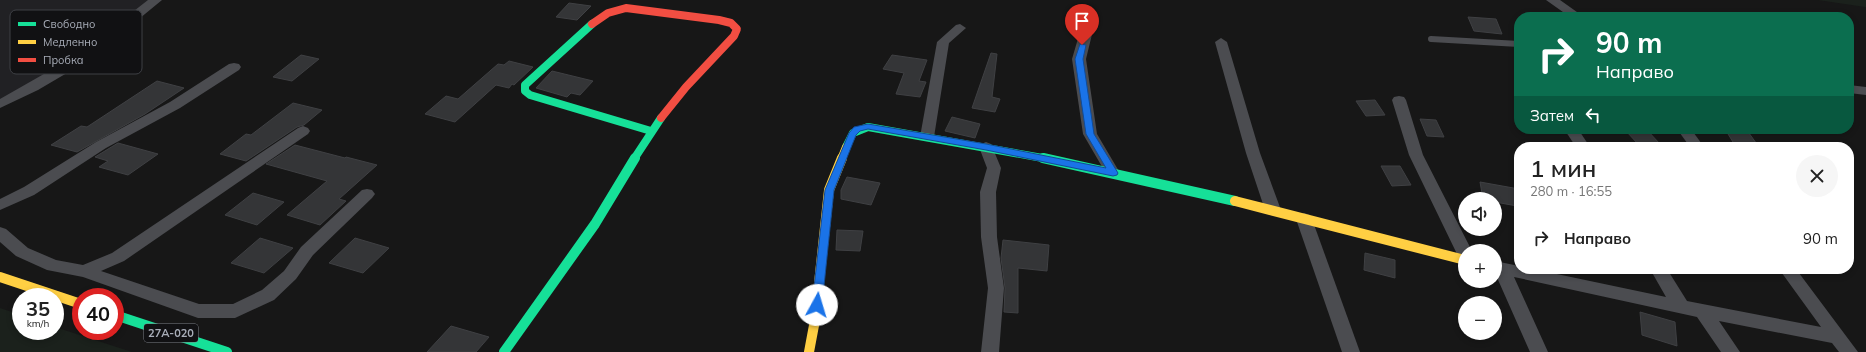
<!DOCTYPE html>
<html lang="ru">
<meta charset="utf-8">
<style>
body{margin:0;font-family:Mulish,sans-serif;background:#f6f6f6;color:#222;height:100vh;display:flex;flex-direction:column;font-size:15px;white-space:nowrap}
*{box-sizing:border-box;margin:0}
p{font-size:13px;color:#767676}
.icon{flex:none;width:22px;height:22px;fill:none;stroke:currentColor;stroke-width:2;stroke-linecap:round;stroke-linejoin:round}
.map{position:relative;flex:1;overflow:hidden}
.side{position:absolute;left:1514px;top:142px;width:340px;height:132px;display:flex;flex-direction:column;background:#fff;border-radius:16px;box-shadow:0 2px 6px #0003}
.side>*{flex:none}
.top-card{position:absolute;left:1514px;top:12px;width:340px;height:122px;border-radius:16px;box-shadow:0 2px 6px #0003;background:#0b6e4f;color:#fff;overflow:hidden}
.buttons{position:absolute;left:1458px;top:192px;display:grid;gap:8px}
.buttons a{display:grid;place-items:center;width:44px;height:44px;border-radius:50%;background:#fff;box-shadow:0 2px 6px #0003;font-size:20px}
.speed{position:absolute;left:12px;top:288px;display:flex;gap:8px;font-size:20px;font-weight:700;text-align:center}
.speed>*{display:grid;place-content:center;width:52px;height:52px;border-radius:50%;background:#fff;box-shadow:0 2px 6px #0003;line-height:1}
.speed small{font-size:10px;font-weight:400}
.speed .limit{border:6px solid #d22;background:#fff;color:#111}
.pin{position:absolute;display:grid;place-items:center;width:34px;height:34px;color:#fff;margin:-41px -17px;border-radius:50% 50% 50% 0;rotate:-45deg;box-shadow:0 0 4px #0007}
.pin .icon{rotate:45deg}
.me{position:absolute;width:44px;margin:-22px;rotate:6deg;stroke-linejoin:round;filter:drop-shadow(0 0 3px #0008)}
.turn{display:flex;align-items:center;gap:14px;height:84px;padding:0 16px;font-size:18px}
.turn .icon{width:52px;height:52px;stroke-width:2.5}
.turn b{display:block;font-size:28px;line-height:34px}
.then{display:flex;align-items:center;height:38px;padding:0 16px;background:#0003;gap:8px;font-size:15px}
.round{display:grid;place-items:center;flex:none;width:42px;height:42px;border-radius:21px;background:#f6f6f6}
.headline{display:flex;align-items:center;justify-content:space-between;height:68px;padding:0 16px}
h1{font-size:24px;font-weight:600;line-height:30px}
ul{padding:0;list-style:none}
li{display:flex;align-items:center;gap:12px;height:56px;padding:0 16px}
li div{flex:1}
li b{display:block;font-size:15px}
li em{font-style:normal}
.map>svg:first-child{display:block}
.built{fill:#212124}
.green{fill:#1b211c}
.building{fill:#343537;stroke:#3f4043}
.lines{fill:none;stroke-linecap:round;stroke-linejoin:round}
.lane{stroke:#4b4c50;stroke-width:6}
.street{fill:#4b4c50;fill-rule:evenodd}
.fast-far1{stroke:#16e098;stroke-width:8}
.fast{stroke:#16e098;stroke-width:10}
.slow-far1{stroke:#ffcf43;stroke-width:8}
.slow{stroke:#ffcf43;stroke-width:10}
.jam{stroke:#f24e42;stroke-width:8}
.route{fill:#1a73e8;stroke:#114b97}
.labels{text-anchor:middle;stroke-width:4;stroke-linejoin:round;paint-order:stroke}
.shield{fill:#111113;stroke:#7b7e86;stroke-width:1}
.shield-label{font-size:11px;font-weight:bold;fill:#a8adb8}
.key{fill:#111113;stroke:#3e4045;stroke-width:1}
.key-label{font-size:11px;fill:#a8adb8}
</style>
<div class="map">
<svg width="1866" height="352" viewBox="0 0 1866 352">
<rect width="100%" height="100%" fill="#171717"/>
<!-- built -->
<path class="built" d="M0,0h158l-40,30 -65,41 -53,30z"/>
<!-- green -->
<g class="green">
<path d="M1818,0h48v7h-1z"/>
<path d="M0,308l21,7v16h34v-4l77,25h-132z"/>
</g>
<!-- building -->
<g class="building">
<path d="M569,3l22,3 -14,14 -21,-3z"/>
<path d="M1468,17l28,2 6,15 -28,-3z"/>
<path d="M991,53l6,1 -5,43 8,2 -5,13 -23,-4z"/>
<path d="M301,55l18,4 -27,22 -19,-4z"/>
<path d="M892,55l35,5 -8,21 7,1 -6,15 -24,-3 8,-21 -21,-4z"/>
<path d="M509,61l24,6 -19,18 -2,-1 -3,4 -13,-3 -41,37 -30,-8 21,-18 12,3 40,-35 6,1z"/>
<path d="M552,71l41,10 -13,14 -9,-2 -4,4 -31,-9z"/>
<path d="M157,81l27,7 -39,26 -68,38 -26,-7 30,-19 6,1z"/>
<path d="M1375,100l10,15 -19,1 -10,-15z"/>
<path d="M293,103l29,7 -18,15 -7,2 -51,34 -26,-7 26,-20 5,1z"/>
<path d="M952,117l28,7 -5,14 -30,-7z"/>
<path d="M1420,119l16,1 8,17 -17,-1z"/>
<path d="M1646,129l14,15 -21,1 -14,-15z"/>
<path d="M1725,129h21l13,18h-23z"/>
<path d="M118,143l40,11 -30,21 -29,-8 9,-6 -13,-4z"/>
<path d="M295,145l50,13 1,-1 31,8 -38,34 7,2 -26,24 -33,-10 40,-34 -61,-17z"/>
<path d="M1381,166h19l11,19 -19,1z"/>
<path d="M847,177l33,6 -9,22 -30,-6v-9z"/>
<path d="M1480,182l39,7v10h-3l1,7 -22,-4v-3h-12z"/>
<path d="M253,193l31,9 -27,23 -32,-10z"/>
<path d="M837,230l26,1 -3,20 -24,-1z"/>
<path d="M260,238l33,10 -29,25 -33,-10z"/>
<path d="M355,238l34,10 -26,25 -34,-10z"/>
<path d="M1003,240l46,5 -2,26 -29,-3v45l-14,-1 1,-24 -4,-30z"/>
<path d="M1365,253l30,7v18l-31,-8z"/>
<path d="M1640,312l35,10 2,24 -35,-11z"/>
<path d="M451,326l38,11 -13,15h-49z"/>
</g>
<g class="lines">
<!-- lane -->
<path class="lane" d="M1431,39l88,5"/>
<!-- street -->
<g class="street">
<path d="M148,0h14l-73,60 -51,30 -38,18v-9l79,-45z"/>
<path d="M1546,0h14l24,17h-14z"/>
<path d="M1090,14l6,4 -10,41 11,75 23,39 -2,4 -5,1 -5,-1 -25,-43 -11,-75 12,-41z"/>
<path d="M960,24l6,4 -17,15 -15,94 -2,3h-10l-2,-3 17,-95 19,-17z"/>
<path d="M1221,38l6,4 33,111 21,57 -2,4 -6,1 -6,-1 -2,-4 -19,-57 -31,-111z"/>
<path d="M234,63l5,1 2,3 -2,3 -59,38 -74,40 -72,47 -34,15v-11l24,-12 72,-45 74,-40 59,-38z"/>
<path d="M1849,85l17,2v8l-17,-2z"/>
<path d="M1399,96l5,1 2,3 17,55 49,96h-7v9l-6,-2 -2,-4 -48,-99 -17,-55 2,-3z"/>
<path d="M303,126l5,2 2,3 -2,3 -184,127 -23,10 98,33h34l29,-14 22,-19 17,-24 61,-57 5,-1 5,1 3,4 -3,4 -59,57 -17,24 -22,21 -39,18h-37l-115,-41 -36,-7 -31,-14 -16,-14v-15l6,2 22,19 28,12 27,5 29,-12 186,-125z"/>
<path d="M1564,129h14l12,18h-14z"/>
<path d="M1677,129h14l13,18h-14z"/>
<path d="M986,142l5,2 10,24 -5,24 1,45 7,51 -5,64h-18l7,-64 -7,-51 -1,-45 7,-24 -8,-21 2,-3z"/>
<path d="M1304,213l6,2 2,4 48,133h-18l-46,-133 2,-4z"/>
<path d="M1495,261l24,5v3h14l133,28 -16,-28h17l20,32 134,26 -42,-58h17l62,83h-19l-7,-9 -113,-22 21,31h-19l-24,-35 -183,-40 34,75h-18l-35,-79z"/>
</g>
<!-- fast-far1 -->
<g class="fast-far1">
<path d="M592,24l-67,61v6l5,4 121,36"/>
<path d="M846,147l7,-14 15,-6 180,32"/>
<path d="M634,159l27,-41"/>
</g>
<!-- fast -->
<g class="fast">
<path d="M1043,158l192,43"/>
<path d="M115,315l112,37"/>
<path d="M504,352l91,-128 40,-66"/>
</g>
<!-- slow-far1 -->
<path class="slow-far1" d="M841,159l5,-12"/>
<!-- slow -->
<g class="slow">
<path d="M1235,201l230,59"/>
<path d="M0,277l81,27"/>
<path d="M809,352l6,-32 14,-130 13,-32"/>
</g>
<!-- jam -->
<path class="jam" d="M592,24l16,-11 18,-5 93,12 12,3 6,6 -3,7 -48,51 -25,31"/>
</g>
<!-- route -->
<path class="route" d="M1080,44l6,1 -3,14 11,75 24,39 -1,2 -4,1 -127,-26 -118,-21 -8,2 -4,4 -22,55 -12,115 -2,3h-7l-1,-3 13,-115 24,-57 5,-6 14,-3 118,20 120,24 -20,-34 -11,-75z"/>
<g class="labels">
<!-- shield labels -->
<rect class="shield" x="144" y="324" width="54" height="18" rx="3"/>
<g class="shield-label">
<text x="171" y="337">27А-020</text>
</g>
</g>
<!-- legend -->
<rect x="10" y="10" width="132" height="64" rx="6" class="key"/>
<rect x="18" y="22" width="18" height="4" fill="#16e098"/>
<rect x="18" y="40" width="18" height="4" fill="#ffcf43"/>
<rect x="18" y="58" width="18" height="4" fill="#f24e42"/>
<g class="key-label">
<text x="43" y="28">Свободно</text>
<text x="43" y="46">Медленно</text>
<text x="43" y="64">Пробка</text>
</g>
</svg>
<div class="buttons">
<a><svg class="icon" aria-label="sound" viewBox="0 0 24 24"><path d="M4 9h4l5-4v14l-5-4H4zM17 9q2 3 0 6"/></svg></a>
<a>+</a>
<a>−</a>
</div>
<div class="speed"><div>35<small>km/h</small></div><div class="limit">40</div></div>
<div class="pin" style="left:1082px;top:45px;background:#d93025"><svg class="icon" aria-label="arrive" viewBox="0 0 24 24"><path d="M6 21V4h12l-3 4 3 4H6"/></svg></div>
<svg class="me" style="left:817px;top:305px" viewBox="-20 -20 40 40"><circle r="19" fill="#fff"/><path d="M0-13L10 11 0 6-10 11z" fill="#1a73e8"/></svg>
<div class="top-card">
<div class="turn"><svg class="icon" aria-label="right" viewBox="0 0 24 24"><path d="M7 20v-9h11M14 6l5 5-5 5"/></svg><div><b>90 m</b>Направо</div></div>
<div class="then">Затем<svg class="icon" aria-label="left" viewBox="0 0 24 24"><path d="M17 20v-9H6M10 6l-5 5 5 5"/></svg></div>
</div>
<section class="side">
<div class="headline"><div><h1>1 мин</h1><p>280 m · 16:55</p></div><a class="round"><svg class="icon" aria-label="close" viewBox="0 0 24 24"><path d="M6 6l12 12M18 6L6 18"/></svg></a></div>
<ul>
<li><svg class="icon" aria-label="right" viewBox="0 0 24 24"><path d="M7 20v-9h11M14 6l5 5-5 5"/></svg><div><b>Направо</b></div><em>90 m</em></li>
</ul>
</section>
</div>
